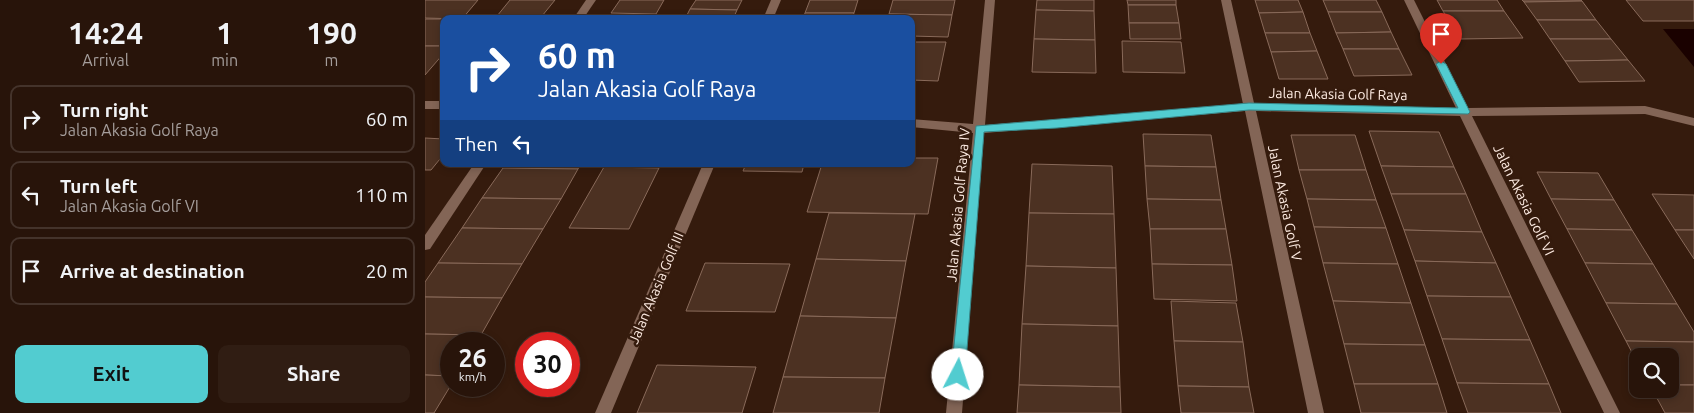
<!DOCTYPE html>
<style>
body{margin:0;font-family:Ubuntu,sans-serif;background:#301d13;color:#f1f3f6;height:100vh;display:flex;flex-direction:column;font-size:19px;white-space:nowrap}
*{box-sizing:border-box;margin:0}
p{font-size:16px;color:#a59e9c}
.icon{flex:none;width:28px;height:28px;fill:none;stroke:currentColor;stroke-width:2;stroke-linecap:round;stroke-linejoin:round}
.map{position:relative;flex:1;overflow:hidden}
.panel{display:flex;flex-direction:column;background:#28140a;width:425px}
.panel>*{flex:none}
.guide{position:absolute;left:15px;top:15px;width:475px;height:152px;border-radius:10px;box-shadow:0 2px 8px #0003,0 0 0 1px #44332b;background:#1a4fa0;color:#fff;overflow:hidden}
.fabs{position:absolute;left:1204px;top:348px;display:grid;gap:10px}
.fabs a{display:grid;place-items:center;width:50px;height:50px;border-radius:10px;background:#28140a;box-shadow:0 2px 8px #0003,0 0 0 1px #44332b;font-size:25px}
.speed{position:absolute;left:15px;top:332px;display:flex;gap:10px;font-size:25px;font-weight:700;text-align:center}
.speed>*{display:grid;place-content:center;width:65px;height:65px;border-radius:50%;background:#28140a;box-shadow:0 2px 8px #0003,0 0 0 1px #44332b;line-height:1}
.speed small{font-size:12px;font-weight:400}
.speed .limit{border:8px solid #d22;background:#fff;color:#111}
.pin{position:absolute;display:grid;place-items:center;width:42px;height:42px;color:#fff;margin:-51px -21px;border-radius:50% 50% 50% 0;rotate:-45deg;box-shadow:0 0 5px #0007}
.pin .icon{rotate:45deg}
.me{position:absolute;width:55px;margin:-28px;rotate:5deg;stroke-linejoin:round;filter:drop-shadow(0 0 4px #0008)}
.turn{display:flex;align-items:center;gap:18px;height:105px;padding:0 15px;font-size:22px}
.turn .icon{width:65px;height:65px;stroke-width:2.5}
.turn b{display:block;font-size:35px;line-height:42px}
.then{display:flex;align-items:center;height:48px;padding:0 15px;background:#0003;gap:10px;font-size:19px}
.eta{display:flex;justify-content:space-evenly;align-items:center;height:85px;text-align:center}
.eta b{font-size:30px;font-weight:700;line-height:35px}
.cta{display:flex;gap:10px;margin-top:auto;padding:10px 15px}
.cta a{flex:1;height:58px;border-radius:10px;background:#52ccd0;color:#111;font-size:20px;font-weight:700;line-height:58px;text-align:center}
.cta a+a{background:#301d13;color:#f1f3f6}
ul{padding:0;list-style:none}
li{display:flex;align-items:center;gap:15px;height:68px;margin:0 10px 8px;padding:0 5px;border:2px solid #44332b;border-radius:10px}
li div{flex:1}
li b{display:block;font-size:19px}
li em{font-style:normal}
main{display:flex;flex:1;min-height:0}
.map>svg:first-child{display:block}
.water{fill:#1a0100}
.building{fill:#4c3122;stroke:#896a5a}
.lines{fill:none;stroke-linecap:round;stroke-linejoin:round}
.minor{fill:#836556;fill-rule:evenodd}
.route{fill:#52ccd0;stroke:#358587}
.labels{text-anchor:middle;stroke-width:5;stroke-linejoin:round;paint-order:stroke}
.street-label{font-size:14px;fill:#fceae1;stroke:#351b0d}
</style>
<main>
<section class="panel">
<div class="eta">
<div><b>14:24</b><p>Arrival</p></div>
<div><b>1</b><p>min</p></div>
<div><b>190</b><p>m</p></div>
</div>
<ul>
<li><svg class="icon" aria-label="right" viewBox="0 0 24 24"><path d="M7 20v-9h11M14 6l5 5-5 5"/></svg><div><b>Turn right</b><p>Jalan Akasia Golf Raya</p></div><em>60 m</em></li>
<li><svg class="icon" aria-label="left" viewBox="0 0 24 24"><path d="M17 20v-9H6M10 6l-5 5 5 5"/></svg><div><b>Turn left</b><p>Jalan Akasia Golf VI</p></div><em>110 m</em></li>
<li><svg class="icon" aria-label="arrive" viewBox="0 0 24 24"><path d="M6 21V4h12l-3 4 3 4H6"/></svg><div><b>Arrive at destination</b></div><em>20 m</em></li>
</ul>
<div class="cta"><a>Exit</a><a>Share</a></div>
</section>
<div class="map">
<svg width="1269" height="413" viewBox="0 0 1269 413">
<rect width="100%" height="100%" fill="#351b0d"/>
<!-- water -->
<path class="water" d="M1238,29h31v38z"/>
<!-- building -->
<g class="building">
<path d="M0,0h53l-16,19 -37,-1z"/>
<path d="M85,0h45l-13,16h-45z"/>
<path d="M195,0h44l-8,14 -45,-1z"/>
<path d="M271,0h46l-5,10 -47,-1z"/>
<path d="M385,0h48l-4,13h-49z"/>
<path d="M468,0h62l-3,15 -63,-1z"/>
<path d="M612,0h57v11l-58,-1z"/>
<path d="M702,0h49v5h-48z"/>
<path d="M830,0h43l5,12 -44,1z"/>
<path d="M898,0h53l6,12h-54z"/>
<path d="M1012,0h60l7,11h-61z"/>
<path d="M1097,0h59l1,1 -58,1z"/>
<path d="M1201,0h68v21h-51z"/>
<path d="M1157,1l14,19h-59l-13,-18z"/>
<path d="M703,5h48l3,18h-50z"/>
<path d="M265,9l47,1 -4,9h-48z"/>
<path d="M611,10l58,1 1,29 -61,-1z"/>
<path d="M1018,11h61l19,27 -63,1z"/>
<path d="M878,12l7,21h-45l-6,-20z"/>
<path d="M903,12h54l9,20 -55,1z"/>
<path d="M380,13h49l-2,6h-49z"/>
<path d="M464,14l63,1 -4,22 -37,-1v-17h-23z"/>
<path d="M181,15h52l-2,4h-53z"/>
<path d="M72,16h45l-2,3h-46z"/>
<rect x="0" y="19" width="19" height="27"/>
<path d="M1112,20h59l15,19h-61z"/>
<path d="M704,23h50l2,16h-51z"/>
<path d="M966,32l8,17h-56l-7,-16z"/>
<path d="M840,33h45l7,18 -46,1z"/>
<path d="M609,39l61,1 1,33 -64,-1z"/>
<path d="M1125,39h61l17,21 -63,1z"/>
<path d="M697,41l59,1 4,31 -62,-1z"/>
<path d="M486,42h35l-8,39 -27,-1z"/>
<path d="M0,46h19v7l-19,22z"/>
<path d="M918,49h56l13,26 -58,1z"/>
<path d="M892,51l11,28h-49l-8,-27z"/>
<path d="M1203,60l17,21 -66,1 -14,-21z"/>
<path d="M944,131l70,1 15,35 -73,-1z"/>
<path d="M718,134l68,1 5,32 -71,-1z"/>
<path d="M866,135h64l11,35h-67z"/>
<path d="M0,138l19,1v15l-13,16h-6z"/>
<path d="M486,158h27l-10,56 -121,-2 15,-48h89z"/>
<path d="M80,164h76l-3,5 -75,-1z"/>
<path d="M181,164h55l-2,4 -55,-1z"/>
<path d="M321,164h58l-2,8 -59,-1z"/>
<path d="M607,164l80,2 2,48 -85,-1z"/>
<path d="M720,166l71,1 5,33 -74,-1z"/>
<path d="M956,166l73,1 12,27h-75z"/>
<path d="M179,167l55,1 -30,61 -60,-1z"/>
<path d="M78,168l75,1 -17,30 -79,-1z"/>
<path d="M874,170h67l10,30 -69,-1z"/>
<path d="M1112,172l61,1 16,27 -63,-1z"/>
<path d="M966,194h75l16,38 -78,-2z"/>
<path d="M1227,194l42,1v35h-19z"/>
<path d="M57,198l79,1 -18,30 -81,-1z"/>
<path d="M722,199l74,1 5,29h-76z"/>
<path d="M882,199l69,1 10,28 -72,-1z"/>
<path d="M1126,199l63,1 18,30 -65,-1z"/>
<path d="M404,213l86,1 -9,47 -90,-2z"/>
<path d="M604,213l85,1 2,54 -90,-2z"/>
<path d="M889,227l72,1 12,36 -75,-1z"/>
<path d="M37,228l81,1 -21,35 -84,-1z"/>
<path d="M725,229h76l6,36 -80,-1z"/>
<path d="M1142,229l65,1 21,34 -68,-1z"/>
<path d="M979,230l78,2 14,31 -81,-2z"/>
<path d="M1250,230h19v29z"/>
<path d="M391,259l90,2 -10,57 -96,-2z"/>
<path d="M990,261l81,2 15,34 -84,-1z"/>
<path d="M13,263l84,1 -20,34 -77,-1v-15z"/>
<path d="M280,263l85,1 -15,48 -89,-1z"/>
<path d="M898,263l75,1 13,39 -78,-2z"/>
<path d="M1160,263l68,1 24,40 -71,-1z"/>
<path d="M727,264l80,1 5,36 -83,-2z"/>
<path d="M601,266l90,2 2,58 -96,-2z"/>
<path d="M1002,296l84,1 19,43 -88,-1z"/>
<path d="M0,297l77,1 -21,37 -56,-1z"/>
<path d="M746,301l65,2 7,39 -69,-1z"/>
<path d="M908,301l78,2 14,42 -81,-1z"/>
<path d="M1181,303l71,1 17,28v10l-68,-1z"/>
<path d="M375,316l96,2 -11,60 -102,-1z"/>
<path d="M597,324l96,2 2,61 -101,-2z"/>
<path d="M0,334l56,1 -6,9h-24v32l-26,-1z"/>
<path d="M1017,339l88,1 19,44 -92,-1z"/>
<path d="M749,341l69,1 6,45 -71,-1z"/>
<path d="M1201,341l68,1v43h-24v-29h-33v6z"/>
<path d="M919,344l81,1 13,39h-84z"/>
<path d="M232,365l99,2 -14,46h-105z"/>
<path d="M0,375l26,1v9l-17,28h-9z"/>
<path d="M358,377l102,1 -6,35h-106z"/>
<path d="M1032,383l92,1 12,29h-93z"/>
<path d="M929,384h84l9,29h-86z"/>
<path d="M594,385l101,2 1,26h-104z"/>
<path d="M1245,385h24v28h-29l-13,-24h18z"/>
<path d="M753,386l71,1 5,26h-73z"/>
</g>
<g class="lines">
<!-- minor -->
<g class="minor">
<path d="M161,0h10l-13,19h-10z"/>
<path d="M346,0h10l-8,19h-10z"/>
<path d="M560,0h10l-10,125 258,-21 -22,-104h10l23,103 202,5 -52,-108h10l54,108 177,-2 49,12v8l-49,-12 -173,2 148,297h-16l-144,-297 -204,-5 68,302h-16l-63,-302 -261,22 -22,280h-16l27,-280 -62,-6v-8l62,5z"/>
<rect x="0" y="101" width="19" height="8"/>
<path d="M49,164h12l-56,85 -5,1v-15z"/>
<path d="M278,164h12l-104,249h-16z"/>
</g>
</g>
<!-- route -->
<path class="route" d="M1016,61l5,3 24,48 -2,2 -219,-4 -192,18 -73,4 -19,243 -2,5 -5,1 -5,-1 -2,-5 25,-249 273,-23 209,5 -22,-44z"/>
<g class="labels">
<!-- street labels -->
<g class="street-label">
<text transform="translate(913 94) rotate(1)" y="5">Jalan Akasia Golf Raya</text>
<text transform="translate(1099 200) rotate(64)" y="5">Jalan Akasia Golf VI</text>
<text transform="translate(860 203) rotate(78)" y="5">Jalan Akasia Golf V</text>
<text transform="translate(533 205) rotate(-85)" y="5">Jalan Akasia Golf Raya IV</text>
<text transform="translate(231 288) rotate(-67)" y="5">Jalan Akasia Golf III</text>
</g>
</g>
</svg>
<div class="fabs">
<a><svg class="icon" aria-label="search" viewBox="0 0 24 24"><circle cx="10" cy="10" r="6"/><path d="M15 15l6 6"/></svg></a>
</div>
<div class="speed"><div>26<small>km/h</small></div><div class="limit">30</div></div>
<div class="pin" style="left:1016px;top:64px;background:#d93025"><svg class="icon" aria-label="arrive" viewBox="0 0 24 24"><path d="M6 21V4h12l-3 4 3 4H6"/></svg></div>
<svg class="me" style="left:533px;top:375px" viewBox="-20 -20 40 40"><circle r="19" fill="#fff"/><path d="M0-13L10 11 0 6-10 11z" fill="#52ccd0"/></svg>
<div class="guide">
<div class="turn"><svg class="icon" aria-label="right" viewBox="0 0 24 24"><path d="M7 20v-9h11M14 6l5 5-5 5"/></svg><div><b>60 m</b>Jalan Akasia Golf Raya</div></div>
<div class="then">Then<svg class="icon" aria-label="left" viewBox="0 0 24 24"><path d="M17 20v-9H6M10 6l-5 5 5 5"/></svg></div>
</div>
</div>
</main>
